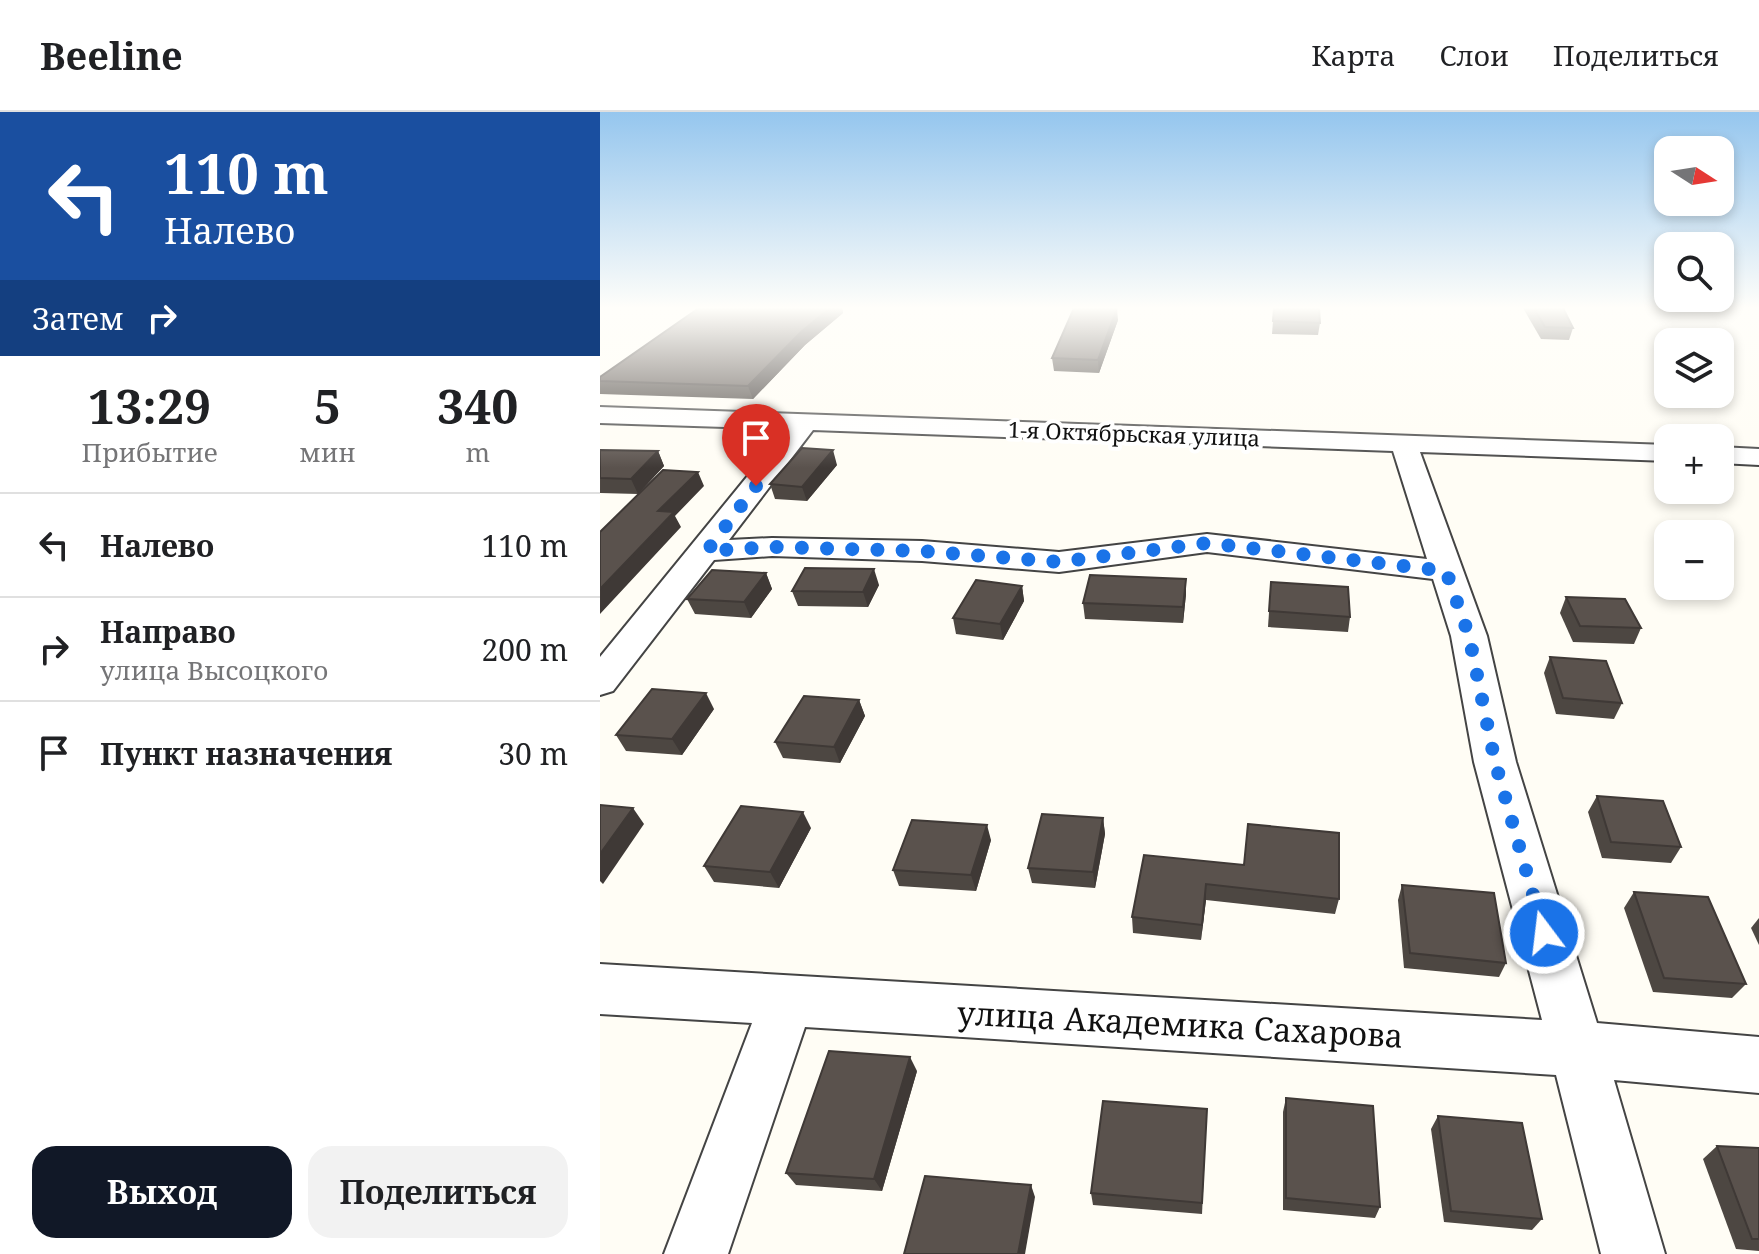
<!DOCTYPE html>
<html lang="ru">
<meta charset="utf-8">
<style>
body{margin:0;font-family:"Noto Serif",serif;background:#f2f2f2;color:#202124;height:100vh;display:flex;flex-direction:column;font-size:30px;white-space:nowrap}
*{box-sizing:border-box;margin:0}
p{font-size:26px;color:#757577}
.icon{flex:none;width:44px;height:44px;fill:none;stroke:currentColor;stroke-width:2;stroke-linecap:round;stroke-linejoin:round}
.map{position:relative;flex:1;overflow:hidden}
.details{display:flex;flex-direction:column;background:#fff;width:600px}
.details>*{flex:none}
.guide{background:#1a4fa0;color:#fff;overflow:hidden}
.needle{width:52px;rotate:102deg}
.fabs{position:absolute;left:1054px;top:24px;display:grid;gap:16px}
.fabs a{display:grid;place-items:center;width:80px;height:80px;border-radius:16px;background:#fff;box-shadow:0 4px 12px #0003;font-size:40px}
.pin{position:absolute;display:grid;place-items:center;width:68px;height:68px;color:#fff;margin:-82px -34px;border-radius:50% 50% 50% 0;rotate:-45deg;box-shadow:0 0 8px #0007}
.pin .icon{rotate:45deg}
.me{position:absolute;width:88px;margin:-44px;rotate:345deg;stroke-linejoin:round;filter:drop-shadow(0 0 6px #0008)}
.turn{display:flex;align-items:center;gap:28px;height:168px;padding:0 32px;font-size:36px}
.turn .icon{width:104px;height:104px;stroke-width:2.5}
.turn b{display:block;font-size:56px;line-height:68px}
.then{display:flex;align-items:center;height:76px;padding:0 32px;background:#0003;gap:16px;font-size:30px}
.eta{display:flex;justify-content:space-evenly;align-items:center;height:136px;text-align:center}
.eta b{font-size:48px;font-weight:700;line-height:56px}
.primary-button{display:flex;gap:16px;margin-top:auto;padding:16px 32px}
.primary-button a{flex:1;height:92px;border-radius:24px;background:#111827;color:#fff;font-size:32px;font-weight:700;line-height:92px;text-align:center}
.primary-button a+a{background:#f2f2f2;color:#202124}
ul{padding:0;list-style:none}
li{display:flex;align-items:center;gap:24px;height:104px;padding:0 32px;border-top:2px solid #e0e0e0}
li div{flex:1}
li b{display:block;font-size:30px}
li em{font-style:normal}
header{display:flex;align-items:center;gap:48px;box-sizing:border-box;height:112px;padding:0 40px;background:#fff;border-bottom:2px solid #e0e0e0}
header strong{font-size:38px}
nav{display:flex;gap:44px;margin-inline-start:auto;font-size:28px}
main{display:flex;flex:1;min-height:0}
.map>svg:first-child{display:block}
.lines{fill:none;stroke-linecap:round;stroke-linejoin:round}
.minor-casing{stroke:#444;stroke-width:4}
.minor{fill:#fff;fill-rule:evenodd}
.wall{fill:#4d4742}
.shaded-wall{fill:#3f3936}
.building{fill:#5a524d;stroke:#3f3936;stroke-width:2}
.route{stroke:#1a73e8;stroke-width:14;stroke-dasharray:0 25.2}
.labels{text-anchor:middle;stroke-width:8;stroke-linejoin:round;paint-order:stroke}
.far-street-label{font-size:22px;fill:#111;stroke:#fff}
.near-street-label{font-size:32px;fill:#111;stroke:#fff}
</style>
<header>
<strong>Beeline</strong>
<nav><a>Карта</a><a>Слои</a><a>Поделиться</a></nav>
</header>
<main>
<section class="details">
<div class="guide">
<div class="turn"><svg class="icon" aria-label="left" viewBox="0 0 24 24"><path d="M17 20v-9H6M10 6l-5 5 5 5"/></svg><div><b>110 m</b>Налево</div></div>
<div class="then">Затем<svg class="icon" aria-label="right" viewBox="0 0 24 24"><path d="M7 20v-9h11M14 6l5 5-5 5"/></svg></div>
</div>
<div class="eta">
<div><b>13:29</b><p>Прибытие</p></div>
<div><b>5</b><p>мин</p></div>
<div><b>340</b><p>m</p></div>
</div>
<ul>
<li><svg class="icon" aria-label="left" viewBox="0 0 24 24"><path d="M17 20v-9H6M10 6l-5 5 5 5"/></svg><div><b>Налево</b></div><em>110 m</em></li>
<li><svg class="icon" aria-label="right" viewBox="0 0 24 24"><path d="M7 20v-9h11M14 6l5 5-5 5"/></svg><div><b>Направо</b><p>улица Высоцкого</p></div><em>200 m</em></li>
<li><svg class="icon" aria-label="arrive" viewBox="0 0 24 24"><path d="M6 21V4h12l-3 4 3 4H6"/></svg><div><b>Пункт назначения</b></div><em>30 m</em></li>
</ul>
<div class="primary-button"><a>Выход</a><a>Поделиться</a></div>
</section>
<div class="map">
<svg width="1159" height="1142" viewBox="0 0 1159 1142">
<rect width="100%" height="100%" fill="#fffdf5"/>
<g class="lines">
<!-- minor casing -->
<g class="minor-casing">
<g id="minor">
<path d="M0,295l1068,38v16l-248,-9 67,184 29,126 81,261 162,14v56l-145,-13 51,174h-64l-45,-179 -751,-48 -77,227h-64l88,-231 -152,-9v-50l942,56 -68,-258 -23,-126 -18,-57 -226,-27 -148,20 -137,-11 -150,-5 -58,4 -101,131 -13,4v-38l186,-228 -186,-6zM213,318l580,21 34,108 -220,-25 -148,18 -137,-11 -150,-3 -43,2z"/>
<path d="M1120,335l39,2v16l-39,-2z"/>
</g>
</g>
<!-- minor -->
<use href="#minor" class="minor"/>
</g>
<!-- wall -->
<g class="wall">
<path d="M99,196h143l1,5 -38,32 -52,54 -153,-5v-17z"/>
<path d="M674,196l46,15 -2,12 -46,-1z"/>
<path d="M923,196h40l10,20 -4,12 -28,-1z"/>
<path d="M518,208l-19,53 -45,-2 -2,-13z"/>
<path d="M0,338l58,1 6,15 -26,28 -38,-1z"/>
<path d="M237,353l-30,36 -32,-2 -5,-15z"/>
<path d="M166,461l6,16 -21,29 -56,-4 -8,-15z"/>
<path d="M671,470l79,35 -2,15 -80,-5z"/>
<path d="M279,473l-11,22 -70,-1 -6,-15z"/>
<path d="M422,474l2,15 -21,39 -47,-6 -3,-16z"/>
<path d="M586,482l-3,29 -98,-4 -2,-16z"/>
<path d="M966,485l75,31 -7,16 -61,-2 -13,-29z"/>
<path d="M950,545l72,46 -8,16 -58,-5 -12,-41z"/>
<path d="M259,588l6,16 -25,47 -57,-5 -8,-16z"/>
<path d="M114,597l-32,46 -56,-4 -10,-16z"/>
<path d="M997,684l84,51 -10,16 -69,-5 -14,-46z"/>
<path d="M503,706l2,16 -10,54 -63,-5 -4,-15z"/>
<path d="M211,716l-32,60 -65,-6 -10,-16z"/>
<path d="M391,728l-15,51 -77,-5 -6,-16z"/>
<path d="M544,743l195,44 -4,15 -129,-14 -5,40 -68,-7 -1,-16z"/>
<path d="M802,773l104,78 -7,14 -95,-9 -6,-68z"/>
<path d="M1034,780l112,92 -14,14 -79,-6 -29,-84z"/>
<path d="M1159,806v27l-8,-17z"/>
<path d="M317,959l-35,120 -86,-6 -10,-12z"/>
<path d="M686,986l94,109 -5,11 -92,-8v-98z"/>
<path d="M607,997l-5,105 -109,-9 -2,-12z"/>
<path d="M838,1004l104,103 -10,11 -88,-8 -13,-93z"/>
<path d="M1117,1034l42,2v103l-23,-2 -33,-90z"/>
</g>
<!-- shaded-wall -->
<g class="shaded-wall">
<path d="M230,196h12l1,5 -38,32 -52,54 -5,-13 53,-54z"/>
<path d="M517,196l1,12 -19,53 -1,-13z"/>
<path d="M233,338l4,15 -30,36 -5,-14z"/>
<path d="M58,339l6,15 -26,28 -7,-15z"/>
<path d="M98,360l6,14 -29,30 6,11 -81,87v-25l58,-78z"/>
<path d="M274,457l5,16 -11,22 -5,-15z"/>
<path d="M166,461l6,16 -21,29 -7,-16z"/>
<path d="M586,467v15l-3,29v-16z"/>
<path d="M422,474l2,15 -21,39 -3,-16z"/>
<path d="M106,581l8,16 -32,46 -10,-16z"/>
<path d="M259,588l6,16 -25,47 -6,-16z"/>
<path d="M33,696l11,16 -41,60 -3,-3v-27z"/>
<path d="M203,700l8,16 -32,60 -9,-16z"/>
<path d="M503,706l2,16 -10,54 -2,-16z"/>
<path d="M387,713l4,15 -15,51 -5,-16z"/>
<path d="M606,772v16l-5,40 1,-15z"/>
<path d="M310,945l7,14 -35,120 -8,-12z"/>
<path d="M431,1073l4,12 -10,57h-7z"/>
</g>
<!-- building -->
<g class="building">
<path d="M99,196h131l-29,24 -53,54 -148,-5v-4z"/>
<path d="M474,196h43l-19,52 -46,-2z"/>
<path d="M674,196h45l1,15 -47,-2z"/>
<path d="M934,196h29l10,20 -28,-1z"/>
<path d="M202,336l31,2 -31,37 -32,-3z"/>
<path d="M0,338l58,1 -27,28 -31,-1z"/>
<path d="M63,358l35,2 -40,39 16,1 -74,77v-57z"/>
<path d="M205,456l69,1 -11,23 -71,-1z"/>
<path d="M112,458l54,3 -22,29 -57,-3z"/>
<path d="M490,463l96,4 -3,28 -100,-4z"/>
<path d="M376,468l46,6 -22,38 -47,-6z"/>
<path d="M671,470l77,5 2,30 -81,-6z"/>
<path d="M966,485l59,2 16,29 -61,-2z"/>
<path d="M950,545l56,4 16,42 -59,-5z"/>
<path d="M52,577l54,4 -34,46 -56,-4z"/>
<path d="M204,584l55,4 -25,47 -59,-5z"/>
<path d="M997,684l66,5 18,46 -70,-5z"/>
<path d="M0,693l33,3 -33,46z"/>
<path d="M141,694l62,6 -33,60 -66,-6z"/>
<path d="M442,702l61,4 -10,54 -65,-4z"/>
<path d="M312,708l75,5 -16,50 -78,-5z"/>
<path d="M648,712l91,9v66l-133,-15 -4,41 -70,-8 12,-62 100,10z"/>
<path d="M802,773l92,8 12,70 -96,-10z"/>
<path d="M1034,780l74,5 38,87 -82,-6z"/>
<path d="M229,939l81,6 -36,122 -88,-6z"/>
<path d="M686,986l87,8 7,101 -94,-9z"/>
<path d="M503,989l104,8 -5,94 -111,-10z"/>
<path d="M838,1004l84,7 20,96 -91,-8z"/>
<path d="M1117,1034l42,2v91h-7z"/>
<path d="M325,1064l106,9 -13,69h-114z"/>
</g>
<!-- sky -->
<linearGradient id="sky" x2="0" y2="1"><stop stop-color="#95c6ee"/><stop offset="0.55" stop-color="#fffefa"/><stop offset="1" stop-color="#fffefa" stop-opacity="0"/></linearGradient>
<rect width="1159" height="356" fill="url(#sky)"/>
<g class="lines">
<!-- route -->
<path class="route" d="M156,374l-49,65 65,-4 150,4 137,11 148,-19 239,28 23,65 26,126 49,171"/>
</g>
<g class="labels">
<!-- far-street labels -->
<g class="far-street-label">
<text transform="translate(534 322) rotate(2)" y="8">1-я Октябрьская улица</text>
</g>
<!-- near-street labels -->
<g class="near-street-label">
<text transform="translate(580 913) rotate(3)" y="11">улица Академика Сахарова</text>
</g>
</g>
</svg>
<div class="fabs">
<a><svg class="needle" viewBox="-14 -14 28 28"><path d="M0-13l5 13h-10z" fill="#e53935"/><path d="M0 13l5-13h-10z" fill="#757577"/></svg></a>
<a><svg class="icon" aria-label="search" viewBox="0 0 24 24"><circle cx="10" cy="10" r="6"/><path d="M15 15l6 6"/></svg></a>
<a><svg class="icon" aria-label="layers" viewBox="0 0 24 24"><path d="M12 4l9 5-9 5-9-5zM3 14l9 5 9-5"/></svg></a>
<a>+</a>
<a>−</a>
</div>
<div class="pin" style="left:156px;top:374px;background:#d93025"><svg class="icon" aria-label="arrive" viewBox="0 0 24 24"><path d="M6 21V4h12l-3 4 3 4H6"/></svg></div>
<svg class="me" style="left:944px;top:821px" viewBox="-20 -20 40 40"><circle r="17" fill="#1a73e8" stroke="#fff" stroke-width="3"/><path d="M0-11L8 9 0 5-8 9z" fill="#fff"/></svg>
</div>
</main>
